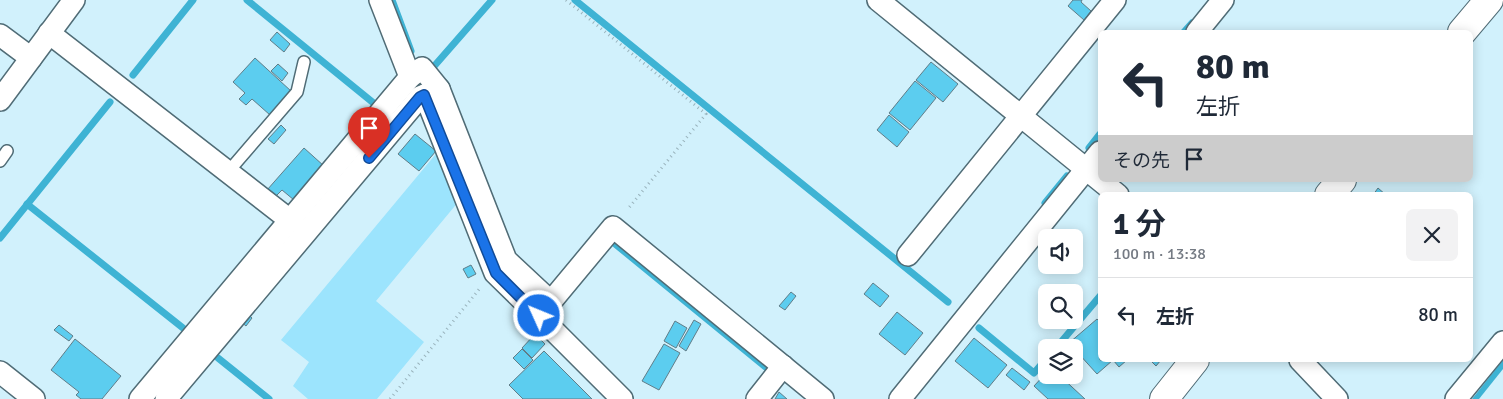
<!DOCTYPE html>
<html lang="ja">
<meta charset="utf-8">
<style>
body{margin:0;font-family:Signika,"Noto Sans JP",sans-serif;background:#f2f2f3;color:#1f2937;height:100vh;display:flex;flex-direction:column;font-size:19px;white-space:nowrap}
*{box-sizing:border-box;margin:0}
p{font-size:16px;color:#747a83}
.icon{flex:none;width:28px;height:28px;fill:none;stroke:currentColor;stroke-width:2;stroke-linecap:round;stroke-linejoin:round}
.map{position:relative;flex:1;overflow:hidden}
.panel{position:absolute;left:1098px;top:192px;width:375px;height:170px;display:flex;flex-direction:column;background:#fff;border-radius:8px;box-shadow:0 2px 12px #0003}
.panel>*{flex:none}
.top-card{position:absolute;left:1098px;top:30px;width:375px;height:152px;border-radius:8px;box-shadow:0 2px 12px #0003;background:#fff;color:#1f2937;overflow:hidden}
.fabs{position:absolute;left:1038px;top:229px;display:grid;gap:10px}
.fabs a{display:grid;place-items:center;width:45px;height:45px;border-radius:8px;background:#fff;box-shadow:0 2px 12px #0003;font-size:25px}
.pin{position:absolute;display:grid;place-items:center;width:42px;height:42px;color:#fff;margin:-51px -21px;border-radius:50% 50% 50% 0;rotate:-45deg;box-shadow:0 0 5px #0007}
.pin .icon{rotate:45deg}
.me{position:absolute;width:55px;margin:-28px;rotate:314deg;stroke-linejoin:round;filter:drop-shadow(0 0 4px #0008)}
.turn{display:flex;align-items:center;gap:18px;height:105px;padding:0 15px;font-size:22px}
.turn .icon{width:65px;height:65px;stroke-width:2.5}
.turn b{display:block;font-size:35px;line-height:42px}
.then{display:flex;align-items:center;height:48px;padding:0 15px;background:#0003;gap:10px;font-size:19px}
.round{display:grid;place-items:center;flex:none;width:52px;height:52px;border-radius:8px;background:#f2f2f3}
.overview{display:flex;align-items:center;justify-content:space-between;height:85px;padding:0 15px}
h1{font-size:30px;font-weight:700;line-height:38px}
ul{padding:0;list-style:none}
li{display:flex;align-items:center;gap:15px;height:75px;padding:0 15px;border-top:1px solid #e0e1e3}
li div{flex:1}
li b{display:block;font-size:19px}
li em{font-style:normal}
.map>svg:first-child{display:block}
.green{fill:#9ce4fd}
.water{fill:#3eb3d4}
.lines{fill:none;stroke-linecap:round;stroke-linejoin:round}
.stream{stroke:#3eb3d4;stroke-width:7}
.building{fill:#5ccdef;stroke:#607d88}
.service-casing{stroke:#506c76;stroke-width:14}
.minor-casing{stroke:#506c76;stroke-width:24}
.secondary-casing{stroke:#506c76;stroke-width:30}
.path{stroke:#99b3bc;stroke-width:3;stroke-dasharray:1 4;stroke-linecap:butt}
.service{stroke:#fff;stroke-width:11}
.minor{stroke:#fff;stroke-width:21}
.secondary{stroke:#fff;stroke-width:28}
.route-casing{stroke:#114b97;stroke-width:12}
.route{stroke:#1a73e8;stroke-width:9}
</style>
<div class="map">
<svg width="1503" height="399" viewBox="0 0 1503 399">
<rect width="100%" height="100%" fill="#d1f1fc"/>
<!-- green -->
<path class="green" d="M440,149l19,52 -83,100 48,41 -47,57h-69l-15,-13 16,-24 -28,-22z"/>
<!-- water -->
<path class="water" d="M1503,360v9l-24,30h-7z"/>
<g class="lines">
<!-- stream -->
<g class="stream">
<path d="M247,0l129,105"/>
<path d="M392,0l19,51"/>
<path d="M575,0l373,302"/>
<path d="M1184,32l8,-9"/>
<path d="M429,72l63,-72"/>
<path d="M133,75l60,-75"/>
<path d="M1089,148l11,-14"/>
<path d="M1045,203l22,-27"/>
<path d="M27,204l156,124"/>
<path d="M0,238l110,-136"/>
<path d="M614,243l154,126"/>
<path d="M979,328l55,45 12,-14"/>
<path d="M1056,348l44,-52"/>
<path d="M218,358l51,41"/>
</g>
</g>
<!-- building -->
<g class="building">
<path d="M1073,0h9l-1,2 10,9 -7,9 -16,-14z"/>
<path d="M277,32l13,12 -6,8 -14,-12z"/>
<path d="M255,58l36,33 -21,24 -18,-16 -6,6 -7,-6 6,-6 -12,-11z"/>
<path d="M931,62l27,22 -15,18 -27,-22z"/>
<path d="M278,64l10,9 -6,8 -11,-10z"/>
<path d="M915,81l21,17 -26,32 -21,-17z"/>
<path d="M889,115l20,17 -12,15 -20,-17z"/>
<path d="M281,125l5,5 -12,14 -6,-5z"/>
<path d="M415,134l21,17 -17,20 -21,-17z"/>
<path d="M304,148l20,18 -30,34 -12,-10 -7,7 -8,-7z"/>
<path d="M1378,188l8,7h-13z"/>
<path d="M471,265l5,9 -8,4 -5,-9z"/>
<path d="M873,283l16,13 -9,11 -16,-13z"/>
<path d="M791,292l5,4 -11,14 -6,-4z"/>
<path d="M897,312l26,21 -18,22 -26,-21z"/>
<path d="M247,313l5,5 -6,8 -6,-5z"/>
<path d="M1097,319l3,3v38h13l-16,14 -28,-31z"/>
<path d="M694,320l7,4 -15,27 -7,-5z"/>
<path d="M675,321l12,7 -11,20 -12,-7z"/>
<path d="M59,325l14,11 -4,5 -15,-11z"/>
<path d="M535,334l10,10 -13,14 -10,-10z"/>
<path d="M974,338l33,27 -19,23 -33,-27z"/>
<path d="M75,339l46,37 -19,23h-21l-5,-4 3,-3 -28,-22z"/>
<path d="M664,344l16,9 -21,37 -17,-9z"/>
<path d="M522,349l11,11 -9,9 -11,-11z"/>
<path d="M544,351l48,48h-69l-14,-14z"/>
<path d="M1113,360h14l-8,7z"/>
<path d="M1150,360h11l-5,6z"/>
<path d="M1012,368l18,14 -6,8 -18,-15z"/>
<path d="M1046,373l13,2 26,24h-37l-14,-13z"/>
<path d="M779,392l8,7h-12z"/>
</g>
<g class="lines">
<!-- service casing -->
<g class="service-casing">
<g id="service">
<path d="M0,161l7,-10"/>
<path d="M228,172l69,-80 7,-30"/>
</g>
</g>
<!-- minor casing -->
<g class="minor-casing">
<g id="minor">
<path d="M878,0l240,195"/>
<path d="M1197,32l26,-32"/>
<path d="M49,33l242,188"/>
<path d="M0,35l31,23"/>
<path d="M410,77l12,-9 17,21 67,171 45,42"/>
<path d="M425,95l70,178 44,43"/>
<path d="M0,100l74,-100"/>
<path d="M908,255l207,-255"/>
<path d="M1300,360l37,39"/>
<path d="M0,372l34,27"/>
<path d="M140,399l270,-322 -30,-77"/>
<path d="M166,399l254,-302 19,-8"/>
<path d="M622,399l-83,-83 74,-89 210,172"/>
<path d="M757,399l26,-33"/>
<path d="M900,399l200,-247"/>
<path d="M1456,399l47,-57"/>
</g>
</g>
<!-- secondary casing -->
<g class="secondary-casing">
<g id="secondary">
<path d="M1462,32l27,-32"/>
<path d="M1329,195l13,-15"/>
<path d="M1164,399l31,-39"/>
</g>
</g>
<!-- path -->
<g class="path">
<path d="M566,0l140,114 -79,96"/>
<path d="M390,399l91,-112"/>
</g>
<!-- service -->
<use href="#service" class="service"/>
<!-- minor -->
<use href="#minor" class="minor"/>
<!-- secondary -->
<use href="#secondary" class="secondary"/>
</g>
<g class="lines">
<!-- route casing -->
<g class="route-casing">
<path id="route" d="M369,158l51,-61 4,-2 72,178 43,43"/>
</g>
<!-- route -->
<use href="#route" class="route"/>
</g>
</svg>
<div class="fabs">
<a><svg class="icon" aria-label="sound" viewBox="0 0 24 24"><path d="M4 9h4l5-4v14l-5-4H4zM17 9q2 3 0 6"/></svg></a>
<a><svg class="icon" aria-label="search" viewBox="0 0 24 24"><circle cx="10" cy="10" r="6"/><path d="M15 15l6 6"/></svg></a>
<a><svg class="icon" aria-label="layers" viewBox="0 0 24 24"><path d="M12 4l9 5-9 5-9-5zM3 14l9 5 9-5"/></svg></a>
</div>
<div class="pin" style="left:369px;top:158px;background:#d93025"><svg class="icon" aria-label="arrive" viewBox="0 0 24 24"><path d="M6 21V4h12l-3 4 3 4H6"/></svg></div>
<svg class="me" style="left:539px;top:316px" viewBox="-20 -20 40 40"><circle r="17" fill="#1a73e8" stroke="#fff" stroke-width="3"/><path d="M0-11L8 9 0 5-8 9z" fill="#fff"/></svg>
<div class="top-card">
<div class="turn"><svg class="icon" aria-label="left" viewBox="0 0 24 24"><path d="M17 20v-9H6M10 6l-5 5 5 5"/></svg><div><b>80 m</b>左折</div></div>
<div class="then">その先<svg class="icon" aria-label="arrive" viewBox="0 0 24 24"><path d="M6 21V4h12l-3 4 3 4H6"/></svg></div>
</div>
<section class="panel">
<div class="overview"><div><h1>1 分</h1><p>100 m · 13:38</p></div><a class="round"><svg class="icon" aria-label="close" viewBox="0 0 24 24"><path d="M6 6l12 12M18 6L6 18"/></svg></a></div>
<ul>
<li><svg class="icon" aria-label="left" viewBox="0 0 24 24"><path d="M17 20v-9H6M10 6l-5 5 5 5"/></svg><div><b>左折</b></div><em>80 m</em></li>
</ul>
</section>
</div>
